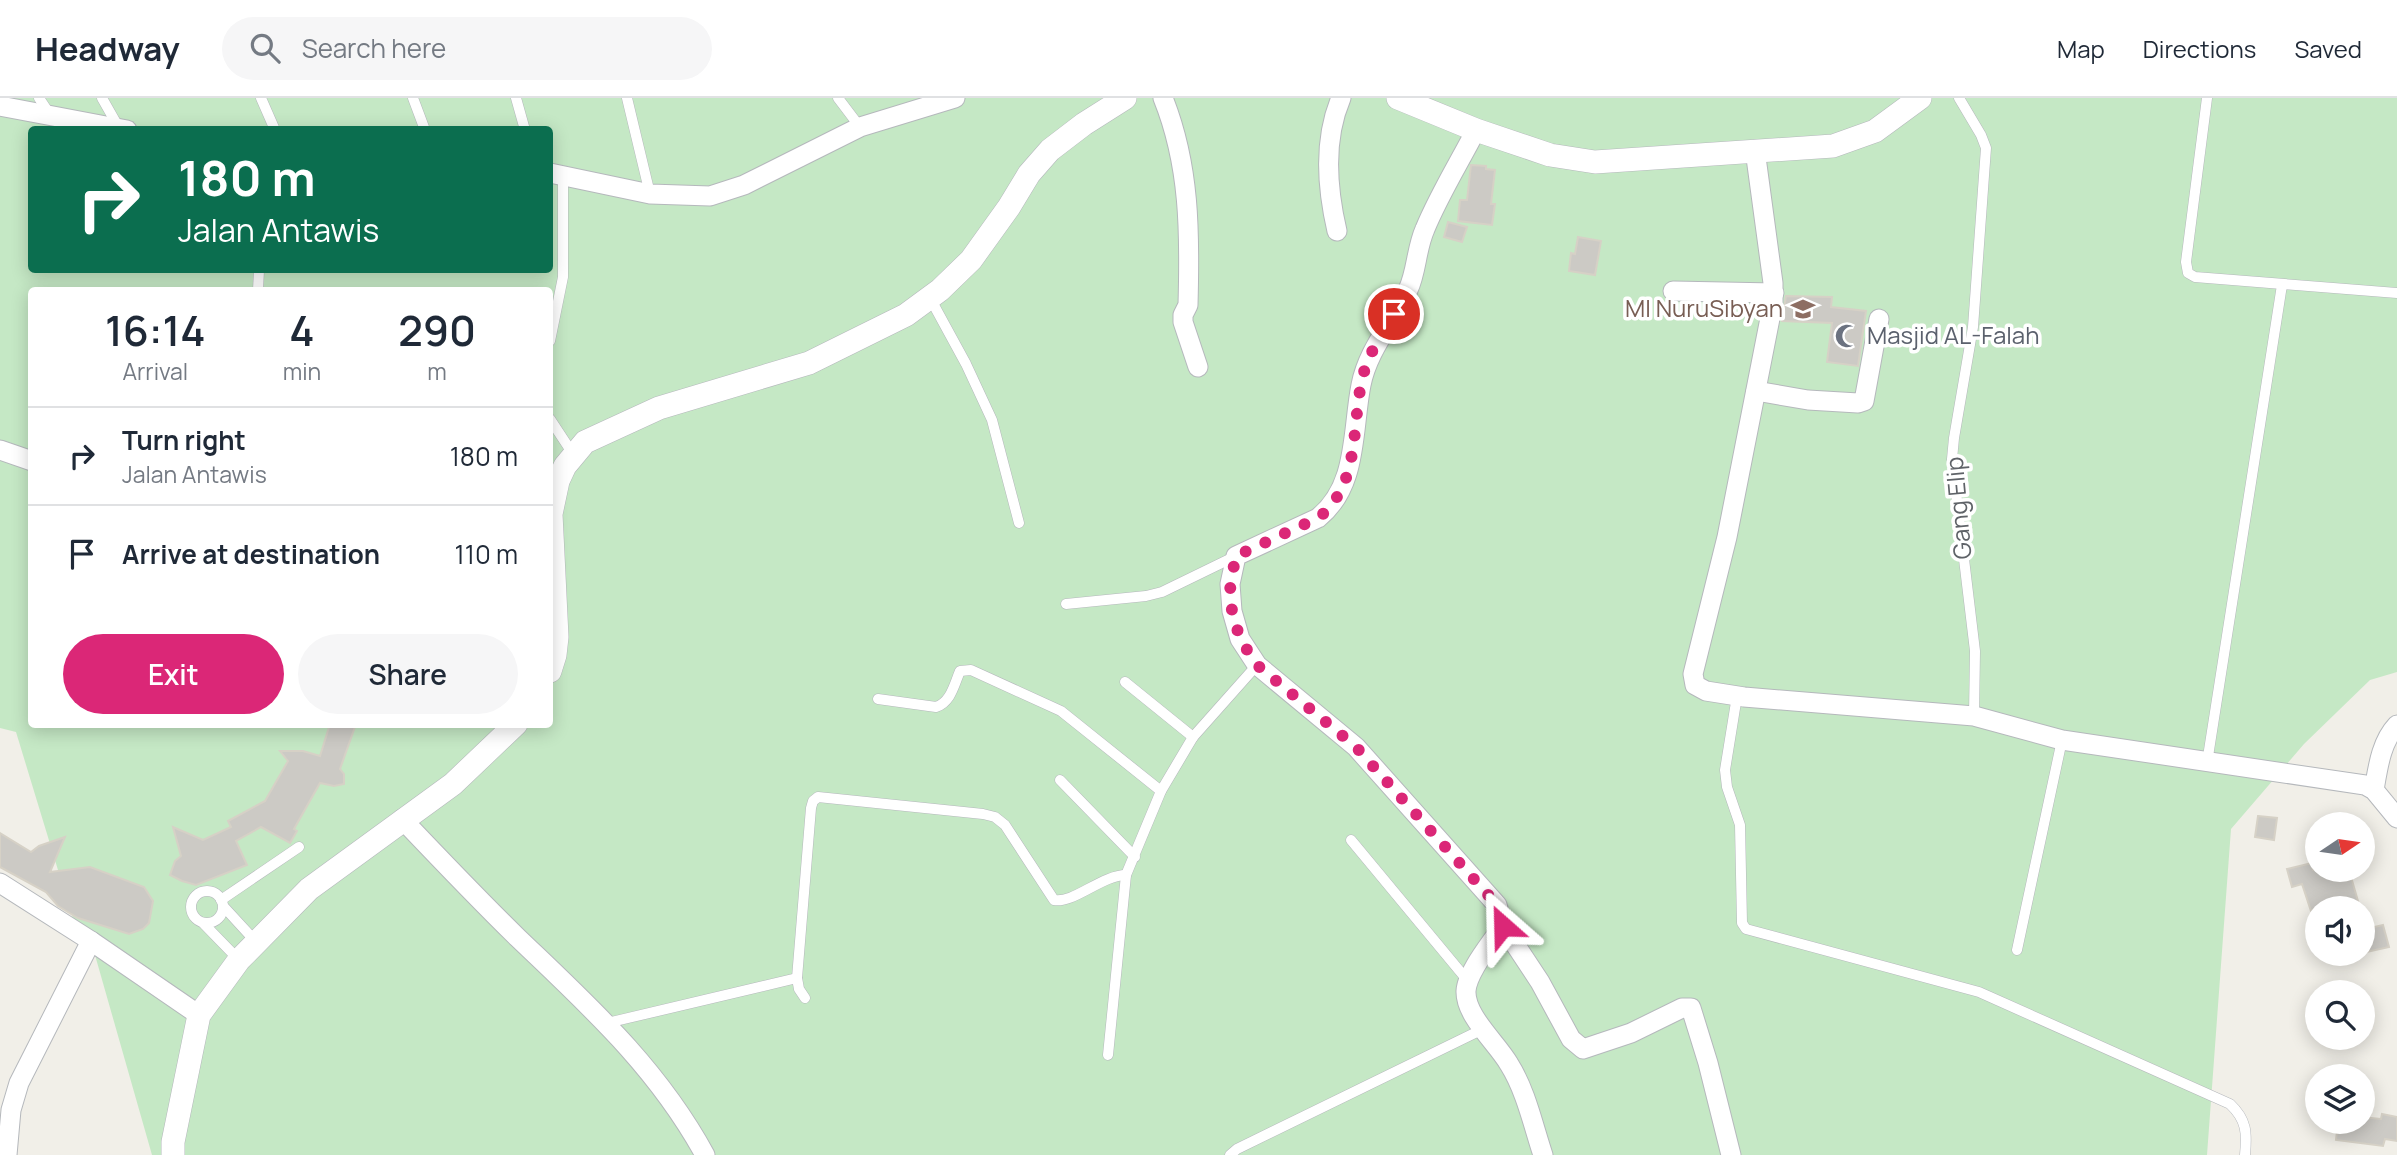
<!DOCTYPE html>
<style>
body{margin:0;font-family:Manrope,sans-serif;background:#f6f6f7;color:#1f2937;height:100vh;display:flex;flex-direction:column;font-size:26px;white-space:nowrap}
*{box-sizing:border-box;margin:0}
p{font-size:23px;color:#747a83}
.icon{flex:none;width:38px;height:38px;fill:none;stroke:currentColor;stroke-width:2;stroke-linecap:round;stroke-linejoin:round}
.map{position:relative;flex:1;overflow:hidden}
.details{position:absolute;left:28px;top:189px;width:525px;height:441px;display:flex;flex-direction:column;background:#fff;border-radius:7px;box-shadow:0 4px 18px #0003}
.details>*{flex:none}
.hud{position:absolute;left:28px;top:28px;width:525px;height:147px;border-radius:7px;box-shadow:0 4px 18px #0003;background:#0b6e4f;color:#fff;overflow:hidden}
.needle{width:46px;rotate:77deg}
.buttons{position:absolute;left:2305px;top:714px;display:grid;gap:14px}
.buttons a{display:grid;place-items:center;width:70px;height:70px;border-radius:50%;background:#fff;box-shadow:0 4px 18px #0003;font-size:35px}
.pin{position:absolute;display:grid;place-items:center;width:60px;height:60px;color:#fff;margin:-30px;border:4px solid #fff;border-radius:50%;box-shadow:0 2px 7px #0007}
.me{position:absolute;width:77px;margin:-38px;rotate:335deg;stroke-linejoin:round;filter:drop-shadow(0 0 5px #0008)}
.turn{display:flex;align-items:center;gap:24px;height:147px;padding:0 35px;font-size:32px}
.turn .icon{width:91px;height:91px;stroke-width:2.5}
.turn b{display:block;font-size:49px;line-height:60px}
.eta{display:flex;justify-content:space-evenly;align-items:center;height:119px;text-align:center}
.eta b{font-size:42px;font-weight:600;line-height:49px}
.primary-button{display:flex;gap:14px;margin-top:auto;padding:14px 35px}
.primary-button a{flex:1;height:80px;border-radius:42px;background:#db2777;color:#fff;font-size:28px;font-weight:600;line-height:80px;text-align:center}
.primary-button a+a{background:#f6f6f7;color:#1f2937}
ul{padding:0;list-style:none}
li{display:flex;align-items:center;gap:21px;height:98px;padding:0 35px;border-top:2px solid #e0e1e3}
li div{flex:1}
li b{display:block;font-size:26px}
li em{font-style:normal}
header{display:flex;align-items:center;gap:42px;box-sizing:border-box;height:98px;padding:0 35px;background:#fff;border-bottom:2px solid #e0e1e3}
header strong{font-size:33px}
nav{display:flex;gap:38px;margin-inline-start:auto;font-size:24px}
.search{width:490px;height:63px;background:#f6f6f7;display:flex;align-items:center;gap:18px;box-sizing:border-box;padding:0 24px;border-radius:38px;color:#747a83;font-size:26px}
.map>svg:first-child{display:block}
.green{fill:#c5e8c5;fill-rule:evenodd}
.building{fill:#cccac5;stroke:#d6d1c6;stroke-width:2}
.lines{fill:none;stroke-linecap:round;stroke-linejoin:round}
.service-casing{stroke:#b5b8bc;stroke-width:11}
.minor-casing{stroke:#b5b8bc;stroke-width:21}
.tertiary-casing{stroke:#b5b8bc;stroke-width:24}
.service{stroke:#fff;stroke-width:10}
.minor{stroke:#fff;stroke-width:19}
.tertiary{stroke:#fff;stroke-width:23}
.route{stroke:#db2777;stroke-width:12;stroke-dasharray:0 21.6}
.labels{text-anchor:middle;stroke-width:7;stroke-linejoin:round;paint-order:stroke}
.education-label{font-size:24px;fill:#785e54;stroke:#fff;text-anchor:end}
.worship-label{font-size:24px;fill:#5b616d;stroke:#fff;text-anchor:start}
.street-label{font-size:24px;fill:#5f6368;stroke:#fff}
</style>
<header>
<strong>Headway</strong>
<div class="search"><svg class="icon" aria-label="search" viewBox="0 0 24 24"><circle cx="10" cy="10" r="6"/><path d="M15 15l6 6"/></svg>Search here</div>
<nav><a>Map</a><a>Directions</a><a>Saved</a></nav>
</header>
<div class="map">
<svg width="2397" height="1057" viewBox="0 0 2397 1057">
<rect width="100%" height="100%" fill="#f1efe8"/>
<!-- green -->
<path class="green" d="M0,0h2397v574l-27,8 -66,64 -73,85 -24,326h-2055l-61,-214 -19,-25 -56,-184 -16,-4zM32,32h518v140h-518zM32,192h518v434h-518z"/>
<!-- building -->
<g class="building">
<path d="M1471,67l15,1v3l9,1 -4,34h4l-3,21 -34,-4 2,-21h7z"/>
<path d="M1448,124l19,5 -5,15 -18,-5z"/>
<path d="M1578,139l23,4 -6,34 -26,-4 2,-18 4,1z"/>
<path d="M1786,198l46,1 -1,10 35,4 -8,55 -31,-4 5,-39 -50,-2z"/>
<path d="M330,626h26l-16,45 4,5v10l-10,2 -14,-3 -26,46 3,2 -7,12 -29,-16 -25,14 11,24 -51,20 -14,-4 -12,-6 5,-14 6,-5 -8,-29 30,13 28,-13 -3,-6 37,-20 23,-40 -8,-10h23l17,5z"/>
<path d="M2258,718l19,2 -3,22 -19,-3z"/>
<path d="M0,735l31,19 8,-6 26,-9 -15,35 40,-5 54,20 9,14 -4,22 -6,6 -14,5 -51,-16 -20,-12 -12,-14 -46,-25z"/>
<path d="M2312,765l1,7h36l11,38h-43l-6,3 -9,-27 -10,3 -5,-18z"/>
<path d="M2383,827l6,22 -27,6v-23z"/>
<path d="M2382,1016l15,3v24l-12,-2 -2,7 -47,-6 2,-18h24v-5l19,2z"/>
</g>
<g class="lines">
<!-- service casing -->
<g class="service-casing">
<g id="service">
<path d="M39,0l10,15"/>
<path d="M102,0l17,30"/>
<path d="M261,0l14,32"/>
<path d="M413,0l12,32"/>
<path d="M516,0l9,32"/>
<path d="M627,0l23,96"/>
<path d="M838,0l22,29"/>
<path d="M1959,0l22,37 5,13 -13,179 -19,111 -2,21 23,192 -1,65"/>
<path d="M2207,0l-21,164 2,11 7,4 202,16"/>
<path d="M258,192l1,-20"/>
<path d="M930,200l36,66 26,56 27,103"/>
<path d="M550,243l13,-64v-102"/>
<path d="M550,321l23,35"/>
<path d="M1066,506l80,-8 16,-4 74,-36"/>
<path d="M1125,584l68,55"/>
<path d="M1737,598l-12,74 2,17 13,38 2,98 4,6 233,63 251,112c17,16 17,29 15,51"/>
<path d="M878,601l58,8c15,-5 18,-22 24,-36l11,-1 90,41 100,80"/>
<path d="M2207,665l75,-478"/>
<path d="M1060,682l75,77"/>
<path d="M1351,742l117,141"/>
<circle cx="207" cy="809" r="16"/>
<path d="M221,802l78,-53"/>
<path d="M224,809l32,35"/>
<path d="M204,826l35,36"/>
<path d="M2017,852l45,-210"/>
<path d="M805,900l-6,-9 -2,-11 14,-170 2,-7 5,-4 165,17 12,3 10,8 49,75c19,4 48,-25 72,-25"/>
<path d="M607,925l190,-45"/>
<path d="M1108,957l18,-180 35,-84 32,-54 64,-72"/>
<path d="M1230,1057l7,-6 246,-120"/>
</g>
</g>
<!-- minor casing -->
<g class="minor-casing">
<g id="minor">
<path d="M1163,0c27,67 27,135 25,207l-5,10v7l15,45"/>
<path d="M0,8l127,24"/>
<path d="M1476,32c-17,33 -37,65 -51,99 -9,20 -8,42 -17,61 -15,33 -40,59 -47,95 -9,46 -3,101 -43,133l-82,38 -6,28 2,27 8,28 17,26 99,82 141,158 6,21c-11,15 -36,46 -37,65 -1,25 31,52 43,73 17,27 24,61 34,91"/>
<path d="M1755,52l18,133v20l-46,234 -34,137 2,11 11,6 38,6 230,19 88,24 303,45 9,5 23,28"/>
<path d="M550,75l100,21 60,2 34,-11 116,-58 95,-29"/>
<path d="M1337,133c-10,-43 -14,-91 4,-133"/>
<path d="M1673,193l101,2"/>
<path d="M1756,293l52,9 50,3 6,-2 15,-82"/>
<path d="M0,352l32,11"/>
<path d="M2374,692c4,-23 7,-48 23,-65"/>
<path d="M402,721c38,40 76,80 116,119 71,68 139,129 187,217"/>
<path d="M0,785l91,58 108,74"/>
<path d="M1503,828l37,56 31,57 12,10 48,-16 51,-25h9l17,55 23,92"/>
<path d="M7,1057l4,-45 8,-27 72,-142"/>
</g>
</g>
<!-- tertiary casing -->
<g class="tertiary-casing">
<g id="tertiary">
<path d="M1398,0l78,32 74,25 45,7 238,-16 42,-15 45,-33"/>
<path d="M550,573l5,-16 2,-18 -6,-123 7,-33 7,-15 20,-24 74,-34 150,-45 97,-48 34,-25 31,-30 38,-53 20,-33 21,-24 34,-26 41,-26"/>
<path d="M173,1057v-13l26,-127 40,-55 70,-71 144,-105 63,-60"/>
</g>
</g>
<!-- service -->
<use href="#service" class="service"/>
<!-- minor -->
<use href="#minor" class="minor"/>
<!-- tertiary -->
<use href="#tertiary" class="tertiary"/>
</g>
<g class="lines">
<!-- route -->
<path class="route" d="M1394,216c-11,19 -24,37 -30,58 -14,49 -1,111 -46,146l-82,38 -6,28 2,27 8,28 17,26 99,82 141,158 6,21"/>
</g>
<!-- icons -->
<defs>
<g id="school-bare" transform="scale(1.89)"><path d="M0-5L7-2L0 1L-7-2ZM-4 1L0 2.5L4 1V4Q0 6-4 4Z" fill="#8d6e63" stroke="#fff" stroke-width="2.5" paint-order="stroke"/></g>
<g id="mosque-bare" transform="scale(1.89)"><path d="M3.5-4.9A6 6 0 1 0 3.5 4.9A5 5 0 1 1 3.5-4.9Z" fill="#6b7280" stroke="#fff" stroke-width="2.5" paint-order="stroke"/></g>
</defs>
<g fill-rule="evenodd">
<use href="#school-bare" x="1803" y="211"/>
<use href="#mosque-bare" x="1847" y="238"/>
</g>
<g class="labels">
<!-- education labels -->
<g class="education-label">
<text x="1783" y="219">MI NuruSibyan</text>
</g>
<!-- worship labels -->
<g class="worship-label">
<text x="1867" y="246">Masjid AL-Falah</text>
</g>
<!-- street labels -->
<g class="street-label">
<text transform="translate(1959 410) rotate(-95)" y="8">Gang Elip</text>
</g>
</g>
</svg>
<div class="buttons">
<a><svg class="needle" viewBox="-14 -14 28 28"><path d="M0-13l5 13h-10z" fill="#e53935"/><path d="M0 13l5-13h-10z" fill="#747a83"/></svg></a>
<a><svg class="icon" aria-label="sound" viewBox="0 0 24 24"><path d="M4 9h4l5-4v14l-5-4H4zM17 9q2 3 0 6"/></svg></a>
<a><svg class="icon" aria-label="search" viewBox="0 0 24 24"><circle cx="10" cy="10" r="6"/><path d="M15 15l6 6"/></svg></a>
<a><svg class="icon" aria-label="layers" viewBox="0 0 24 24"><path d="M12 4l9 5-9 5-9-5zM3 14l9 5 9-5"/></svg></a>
</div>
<div class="pin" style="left:1394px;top:216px;background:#d93025"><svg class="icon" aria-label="arrive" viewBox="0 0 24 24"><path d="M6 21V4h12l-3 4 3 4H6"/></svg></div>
<svg class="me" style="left:1503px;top:828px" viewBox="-20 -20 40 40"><path d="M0-17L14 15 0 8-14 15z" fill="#db2777" stroke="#fff" stroke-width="4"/></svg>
<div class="hud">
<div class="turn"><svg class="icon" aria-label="right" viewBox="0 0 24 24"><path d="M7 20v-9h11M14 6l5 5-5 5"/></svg><div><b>180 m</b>Jalan Antawis</div></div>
</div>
<section class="details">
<div class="eta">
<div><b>16:14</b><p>Arrival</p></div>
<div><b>4</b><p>min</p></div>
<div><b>290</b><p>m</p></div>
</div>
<ul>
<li><svg class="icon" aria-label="right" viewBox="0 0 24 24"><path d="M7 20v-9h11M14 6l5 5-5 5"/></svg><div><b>Turn right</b><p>Jalan Antawis</p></div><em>180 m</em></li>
<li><svg class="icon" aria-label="arrive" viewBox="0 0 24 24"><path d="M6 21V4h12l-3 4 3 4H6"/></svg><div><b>Arrive at destination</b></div><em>110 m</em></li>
</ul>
<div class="primary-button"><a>Exit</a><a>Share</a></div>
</section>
</div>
